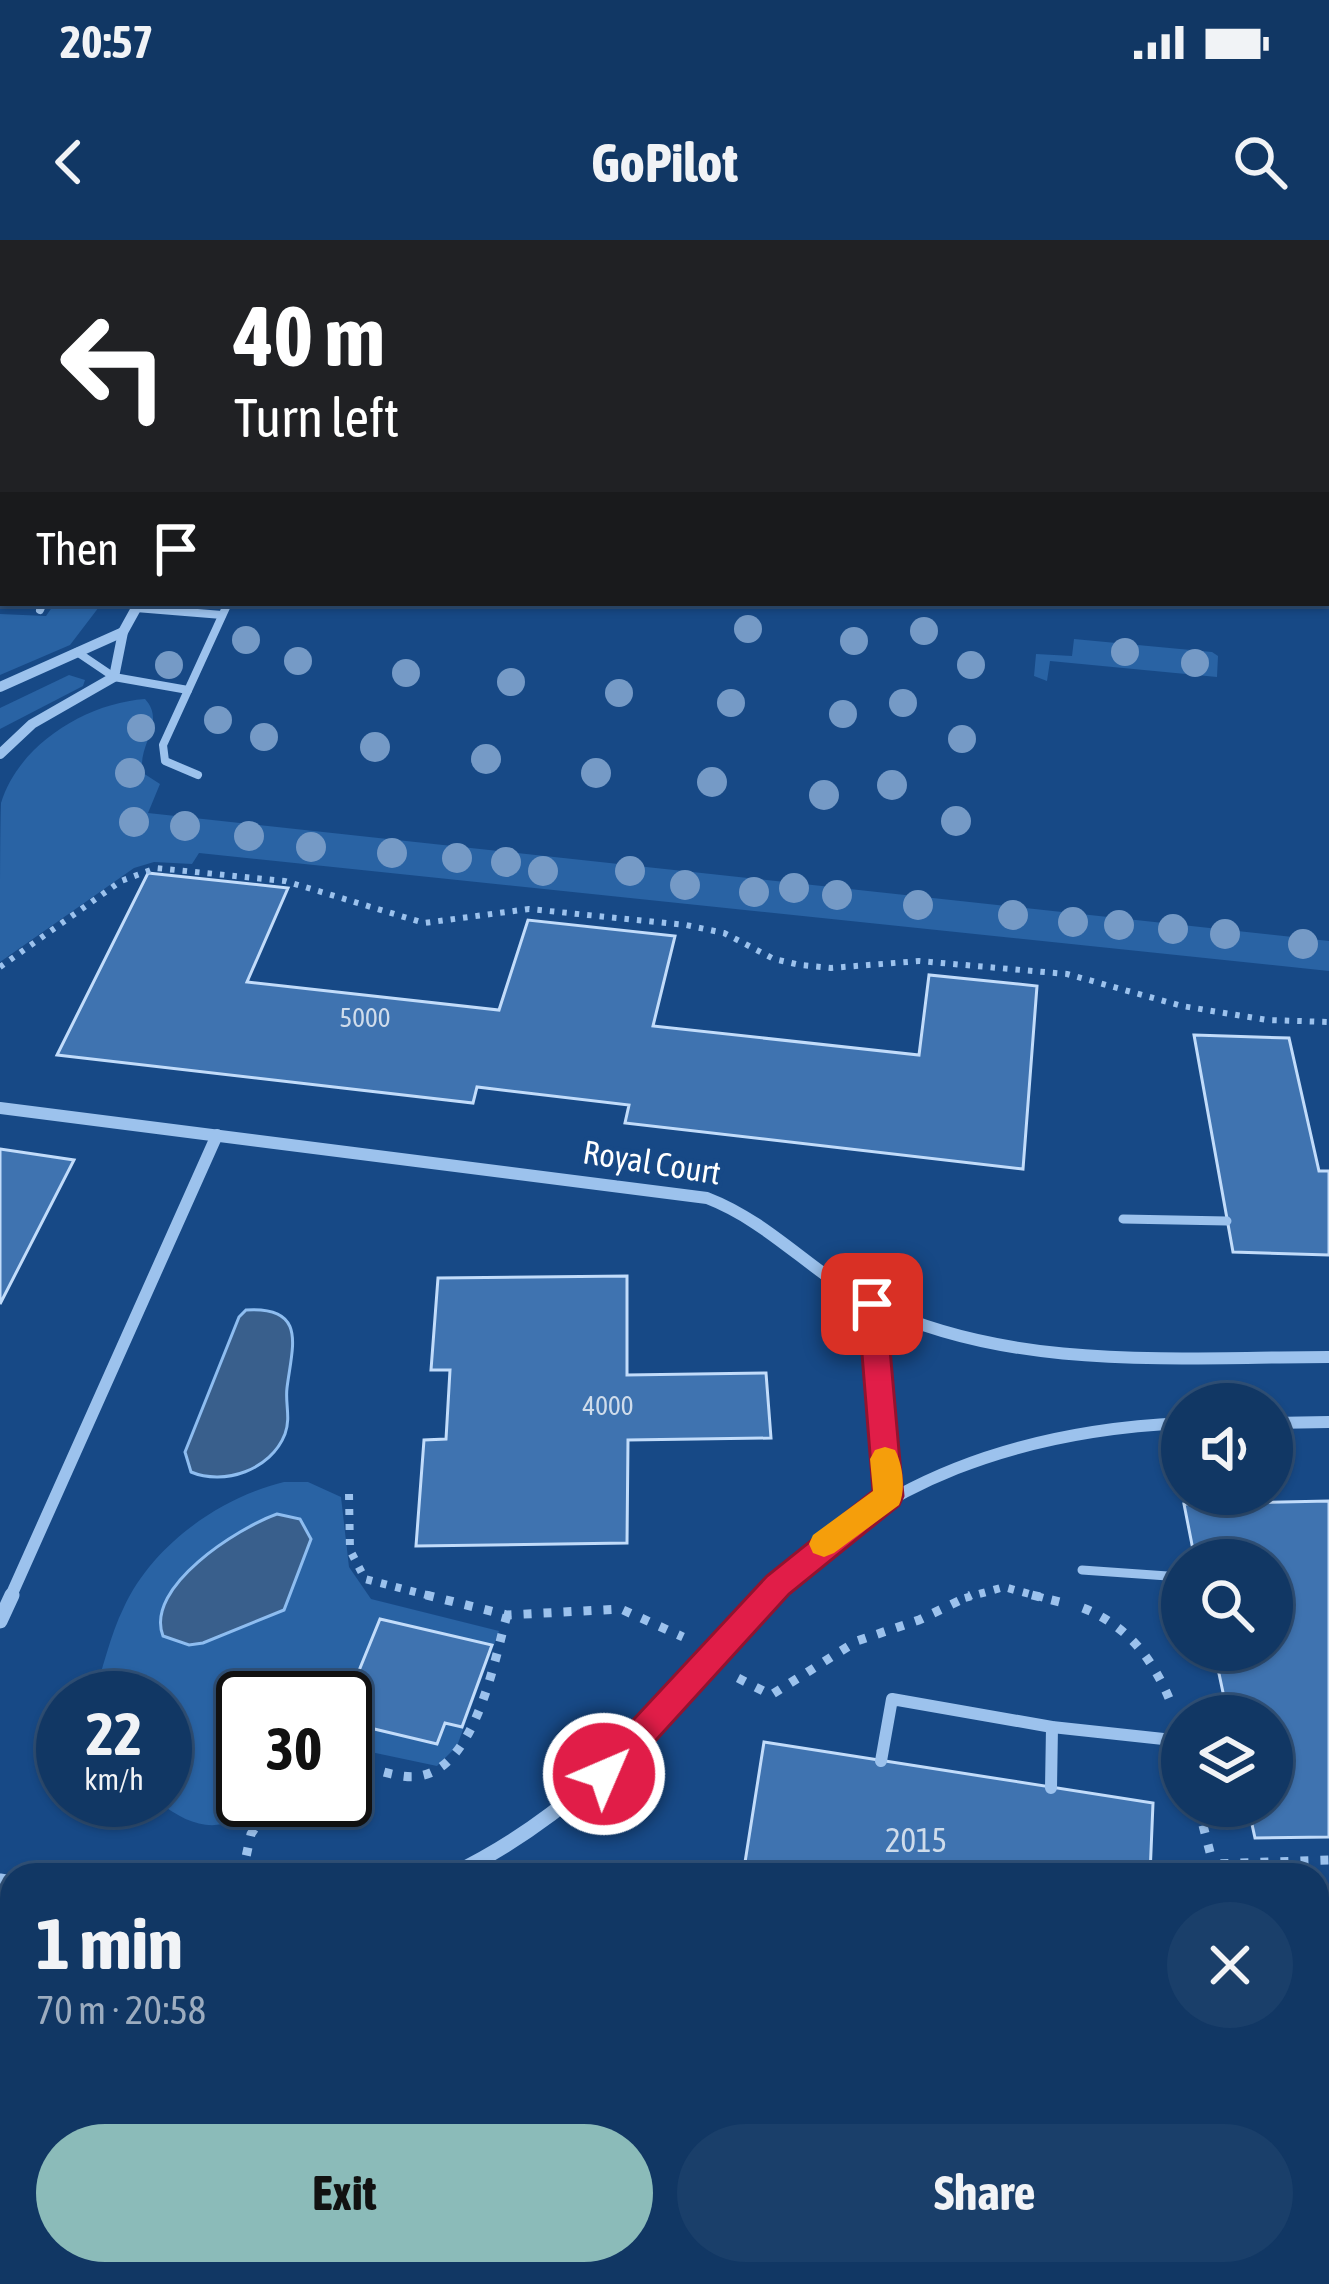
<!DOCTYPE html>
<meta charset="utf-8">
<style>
body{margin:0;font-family:"Asap Condensed",sans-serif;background:#1a3f6a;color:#f1f3f6;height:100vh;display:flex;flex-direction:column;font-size:45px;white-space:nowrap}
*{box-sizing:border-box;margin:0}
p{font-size:39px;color:#9cacbf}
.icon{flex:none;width:66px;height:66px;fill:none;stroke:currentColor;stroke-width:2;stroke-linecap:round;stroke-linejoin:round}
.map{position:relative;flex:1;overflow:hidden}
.details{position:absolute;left:0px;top:1623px;width:1329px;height:423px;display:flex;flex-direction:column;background:#113764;border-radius:36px 36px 0 0;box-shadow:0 3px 9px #0004,0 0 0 3px #305178}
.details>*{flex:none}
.top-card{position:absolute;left:0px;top:0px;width:1329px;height:366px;box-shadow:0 3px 9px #0004,0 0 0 3px #305178;background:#202124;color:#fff;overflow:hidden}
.fabs{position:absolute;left:1161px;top:1143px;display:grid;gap:24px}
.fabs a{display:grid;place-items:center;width:132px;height:132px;border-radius:50%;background:#113764;box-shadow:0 3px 9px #0004,0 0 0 3px #305178;font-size:60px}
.speed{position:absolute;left:36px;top:1431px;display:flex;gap:24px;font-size:60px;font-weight:700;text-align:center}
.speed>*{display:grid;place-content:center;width:156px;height:156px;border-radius:50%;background:#113764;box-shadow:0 3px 9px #0004,0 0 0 3px #305178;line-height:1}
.speed small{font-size:30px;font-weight:400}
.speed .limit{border:6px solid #111;border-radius:18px;background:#fff;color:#111}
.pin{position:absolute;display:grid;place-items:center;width:102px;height:102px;color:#fff;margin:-51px;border-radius:24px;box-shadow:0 6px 18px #0006}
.me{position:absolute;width:132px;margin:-66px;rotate:45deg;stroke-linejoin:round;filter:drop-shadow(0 0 9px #0008)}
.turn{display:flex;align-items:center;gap:42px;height:252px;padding:0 36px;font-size:54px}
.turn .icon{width:156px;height:156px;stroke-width:2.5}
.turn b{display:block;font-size:84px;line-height:102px}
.then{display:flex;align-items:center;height:114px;padding:0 36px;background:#0003;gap:24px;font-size:45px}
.round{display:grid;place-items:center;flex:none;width:126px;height:126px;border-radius:63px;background:#1a3f6a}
.head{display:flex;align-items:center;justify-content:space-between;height:204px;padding:0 36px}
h1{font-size:72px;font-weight:700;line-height:90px}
.cta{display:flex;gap:24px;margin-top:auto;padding:24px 36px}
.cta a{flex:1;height:138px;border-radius:72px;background:#8bbbb9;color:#111;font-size:48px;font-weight:700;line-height:138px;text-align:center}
.cta a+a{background:#1a3f6a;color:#f1f3f6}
.status{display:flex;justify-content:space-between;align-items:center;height:84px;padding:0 60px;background:#113764;direction:ltr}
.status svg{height:33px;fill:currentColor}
header{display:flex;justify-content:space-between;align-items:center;height:156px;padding:0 36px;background:#113764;font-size:54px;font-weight:700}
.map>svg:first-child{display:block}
.green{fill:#2963a4}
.water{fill:#395f8c;stroke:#8ebdf0;stroke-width:3}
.building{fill:#3f73b0;stroke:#c2dcfa;stroke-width:3}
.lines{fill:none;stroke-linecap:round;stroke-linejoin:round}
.path-far2{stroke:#9cc2ed;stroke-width:6;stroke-dasharray:4.5 8;stroke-linecap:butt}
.path-far1{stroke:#9cc2ed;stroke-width:8;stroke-dasharray:6 9;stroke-linecap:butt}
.path{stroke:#9cc2ed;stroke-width:9;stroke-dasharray:8 12;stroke-linecap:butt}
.lane-far2{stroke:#9cc2ed;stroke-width:8}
.lane-far1{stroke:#9cc2ed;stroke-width:9}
.lane{stroke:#9cc2ed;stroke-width:12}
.street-far2{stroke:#9cc2ed;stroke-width:10}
.street-far1{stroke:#9cc2ed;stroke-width:12}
.street{stroke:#9cc2ed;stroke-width:15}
.secondary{stroke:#c9dff9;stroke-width:24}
.primary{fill:#e2eeff;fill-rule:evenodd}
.highway{fill:#fff;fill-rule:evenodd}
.tree{fill:#759ac6}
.route{fill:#e11d48;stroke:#92132f;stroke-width:3}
.slow{fill:#f59e0b}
.labels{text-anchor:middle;stroke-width:9;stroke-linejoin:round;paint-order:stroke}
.number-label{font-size:27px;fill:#cfdceb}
.street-label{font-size:33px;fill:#fff;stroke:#174986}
.near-number-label{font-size:33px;fill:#cfdceb}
</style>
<div class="status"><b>20:57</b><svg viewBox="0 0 49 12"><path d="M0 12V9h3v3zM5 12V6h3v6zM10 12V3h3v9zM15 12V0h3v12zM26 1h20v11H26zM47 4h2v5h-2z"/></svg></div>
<header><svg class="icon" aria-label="back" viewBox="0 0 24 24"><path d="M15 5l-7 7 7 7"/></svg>GoPilot<svg class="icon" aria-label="search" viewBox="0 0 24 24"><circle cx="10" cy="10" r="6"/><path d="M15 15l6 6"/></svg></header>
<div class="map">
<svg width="1329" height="2044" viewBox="0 0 1329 2044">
<rect width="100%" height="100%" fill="#174986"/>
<!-- green -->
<g class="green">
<path d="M55,363h47l-32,42 -70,30v-61l46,2z"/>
<path d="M1074,399l138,13 6,4 -1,21 -167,-16 -3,20 -13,-5 2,-22 36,2z"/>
<path d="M69,435l16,5 -2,6 -83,43v-21z"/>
<path d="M145,459c22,24 -9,47 -2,74l17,11 -12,29 1181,128v30l-1130,-118 -7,11 -38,-2 -20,6 -134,94c0,-33 0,-134 1,-159 18,-59 86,-100 144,-104z"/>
<path d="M284,1242h24l33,15 8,70 22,32 128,32 -42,115 -20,20 -71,-15 -21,8v-61h-102v102h25c-42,33 -69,34 -112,0h9v-102h-72c10,-29 17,-63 31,-91 29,-62 95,-109 160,-125z"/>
</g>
<!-- water -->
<g class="water">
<path d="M246,1070c62,-4 46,37 41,78 -2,15 4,30 -2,46 -14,36 -61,52 -94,38l-6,-20 54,-135z"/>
<path d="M277,1274l23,5 11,20 -27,71 -81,33 -14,2 -26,-9c-19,-49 75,-108 114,-122z"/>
</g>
<!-- building -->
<g class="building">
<rect x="1326" y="244" width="3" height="114"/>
<path d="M148,633l140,15 -41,94 252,28 29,-90 147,16 -22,90 266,29 10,-80 108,11 -14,183 -398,-46 4,-18 -152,-18 -4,16 -416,-48z"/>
<path d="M1194,795l95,3 30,133h10v84l-96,-3z"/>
<path d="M0,909l74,11 -74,144z"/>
<path d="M627,1036v99l139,-2 5,65 -143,2 -1,103 -211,3 8,-106 22,-1 4,-69h-19l7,-92z"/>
<path d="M1329,1261v336l-74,1 -7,-32h24v-90h-44l-14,-66h58v-90h-77l-11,-56z"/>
<path d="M380,1379l112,26 -30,82 -17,-4 -8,21 -92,-22v-17z"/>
<path d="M764,1502l389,61 -3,72h-407z"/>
<path d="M0,1809l12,2v223h1125v10h-1137z"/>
</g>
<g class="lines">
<!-- path-far2 -->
<path class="path-far2" d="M0,727l121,-86 35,-13 129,13 139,42 105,-14 157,16 38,8 50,26 26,6 31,3 88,-7 148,13 115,32 85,14 62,2"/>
<!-- path-far1 -->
<g class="path-far1">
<path d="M349,1254l1,56 15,29 73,19"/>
<path d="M965,1358l39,-11 40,11"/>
</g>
<!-- path -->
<g class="path">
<path d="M426,1355l81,20 114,-6 62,28"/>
<path d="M1032,1355l36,9"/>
<path d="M1083,1368c45,18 70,51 88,95"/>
<path d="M738,1438l33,17 86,-54 62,-21 52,-25"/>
<path d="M345,1524c25,1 51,16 75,12 56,-10 74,-115 87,-161"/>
<path d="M1198,1566l15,58"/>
<path d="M242,1635l9,-41 23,-34"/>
<path d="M1207,1635l6,-11 116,-4"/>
<path d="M1164,2034v10"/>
</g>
<!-- lane-far2 -->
<g class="lane-far2">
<path d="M136,368l86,7"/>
<path d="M40,370l3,-7"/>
<path d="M77,412l37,25 74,13"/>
<path d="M198,535l-33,-14 -2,-16 65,-142"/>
</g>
<!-- lane-far1 -->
<g class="lane-far1">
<path d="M1123,979l104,2"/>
<path d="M1082,1330l100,7"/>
</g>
<!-- lane -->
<g class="lane">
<path d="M881,1521l11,-62 160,28 130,14"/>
<path d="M1051,1548l1,-61"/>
</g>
<!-- street-far2 -->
<g class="street-far2">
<path d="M0,447l123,-55"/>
<path d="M0,514l32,-30 82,-47 9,-45 16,-29"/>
</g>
<!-- street-far1 -->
<g class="street-far1">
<path d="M0,868l707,90c65,25 108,79 169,108 140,66 303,51 453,51"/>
<path d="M872,1064l16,192"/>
<path d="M1272,1183l57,-1"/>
<path d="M10,1358l207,-463"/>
<path d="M766,1358c112,-120 256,-167 416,-175"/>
</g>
<!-- street -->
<g class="street">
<path d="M0,1381l12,-26"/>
<path d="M451,1635c140,-67 215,-170 318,-280"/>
<path d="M0,1641l12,2"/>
</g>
<!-- secondary -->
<path class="secondary" d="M461,3l1,-3"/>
<!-- primary -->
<rect class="primary" x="0" y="11" width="3" height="10"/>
<!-- highway -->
<g class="highway">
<path d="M257,0h23l-25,3z"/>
<path d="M293,0h25l2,3h-25z"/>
<path d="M3,82v14l-3,1v-14z"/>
</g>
</g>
<!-- trees -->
<g class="tree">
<circle cx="748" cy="389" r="14"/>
<circle cx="924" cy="391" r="14"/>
<circle cx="246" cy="400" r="14"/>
<circle cx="854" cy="401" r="14"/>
<circle cx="1125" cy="412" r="14"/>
<circle cx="298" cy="421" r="14"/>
<circle cx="1195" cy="423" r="14"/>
<circle cx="169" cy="425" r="14"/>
<circle cx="971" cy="425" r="14"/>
<circle cx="406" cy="433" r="14"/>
<circle cx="511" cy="442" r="14"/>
<circle cx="619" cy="453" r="14"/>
<circle cx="731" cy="463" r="14"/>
<circle cx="903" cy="463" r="14"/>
<circle cx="843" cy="474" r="14"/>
<circle cx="218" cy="480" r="14"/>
<circle cx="141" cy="488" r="14"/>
<circle cx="264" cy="497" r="14"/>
<circle cx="962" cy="499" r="14"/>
<circle cx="375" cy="507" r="15"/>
<circle cx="486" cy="519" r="15"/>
<circle cx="130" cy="533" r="15"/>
<circle cx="596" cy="533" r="15"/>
<circle cx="712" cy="542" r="15"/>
<circle cx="892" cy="545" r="15"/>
<circle cx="824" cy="555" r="15"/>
<circle cx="956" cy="581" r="15"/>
<circle cx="134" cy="582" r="15"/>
<circle cx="185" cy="586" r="15"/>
<circle cx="249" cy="596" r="15"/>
<circle cx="311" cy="607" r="15"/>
<circle cx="392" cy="613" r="15"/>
<circle cx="457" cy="618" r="15"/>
<circle cx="506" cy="622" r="15"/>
<circle cx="543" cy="631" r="15"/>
<circle cx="630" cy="631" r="15"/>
<circle cx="685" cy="645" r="15"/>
<circle cx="794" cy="648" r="15"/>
<circle cx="754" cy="652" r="15"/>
<circle cx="837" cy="655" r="15"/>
<circle cx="918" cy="665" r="15"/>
<circle cx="1013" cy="675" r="15"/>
<circle cx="1073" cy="682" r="15"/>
<circle cx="1119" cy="685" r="15"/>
<circle cx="1173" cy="689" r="15"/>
<circle cx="1225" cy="694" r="15"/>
<circle cx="1303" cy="704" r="15"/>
</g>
<!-- route -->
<path class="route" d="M872,1054l14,10 17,192 -4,9 -110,89 -173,190 -12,5 -11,-5 -5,-10 5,-11 174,-187 106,-85 -15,-187z"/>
<!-- slow -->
<path class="slow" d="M885,1207l10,3c8,15 11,40 4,55l-65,48 -10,4 -11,-4 -4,-9 4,-9 60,-44 -3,-32 5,-9z"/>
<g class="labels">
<!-- number labels -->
<g class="number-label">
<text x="365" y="787">5000</text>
<text x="608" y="1175">4000</text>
</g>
<!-- street labels -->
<g class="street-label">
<text transform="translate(652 922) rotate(9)" y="12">Royal Court</text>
</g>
<!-- near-number labels -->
<g class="near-number-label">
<text x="916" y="1612">2015</text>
</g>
</g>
</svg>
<div class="fabs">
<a><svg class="icon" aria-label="sound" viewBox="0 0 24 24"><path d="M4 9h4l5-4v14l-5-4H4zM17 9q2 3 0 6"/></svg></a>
<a><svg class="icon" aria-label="search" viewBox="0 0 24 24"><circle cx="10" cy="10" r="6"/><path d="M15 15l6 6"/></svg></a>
<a><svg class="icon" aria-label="layers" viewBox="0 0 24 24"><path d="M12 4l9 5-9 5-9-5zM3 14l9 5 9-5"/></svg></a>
</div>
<div class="speed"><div>22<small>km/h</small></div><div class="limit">30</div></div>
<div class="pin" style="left:872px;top:1064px;background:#d93025"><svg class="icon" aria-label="arrive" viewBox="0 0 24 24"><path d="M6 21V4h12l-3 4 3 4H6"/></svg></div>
<svg class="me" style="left:604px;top:1534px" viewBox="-20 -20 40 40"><circle r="17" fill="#e11d48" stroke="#fff" stroke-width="3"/><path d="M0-11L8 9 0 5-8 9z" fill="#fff"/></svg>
<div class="top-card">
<div class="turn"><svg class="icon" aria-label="left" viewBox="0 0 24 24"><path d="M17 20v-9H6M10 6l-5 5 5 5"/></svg><div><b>40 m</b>Turn left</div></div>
<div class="then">Then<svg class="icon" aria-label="arrive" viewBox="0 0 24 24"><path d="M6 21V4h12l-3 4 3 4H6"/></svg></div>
</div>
<section class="details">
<div class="head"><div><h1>1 min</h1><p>70 m · 20:58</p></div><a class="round"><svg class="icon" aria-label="close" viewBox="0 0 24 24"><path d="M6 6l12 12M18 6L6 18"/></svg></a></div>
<div class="cta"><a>Exit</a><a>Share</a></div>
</section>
</div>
